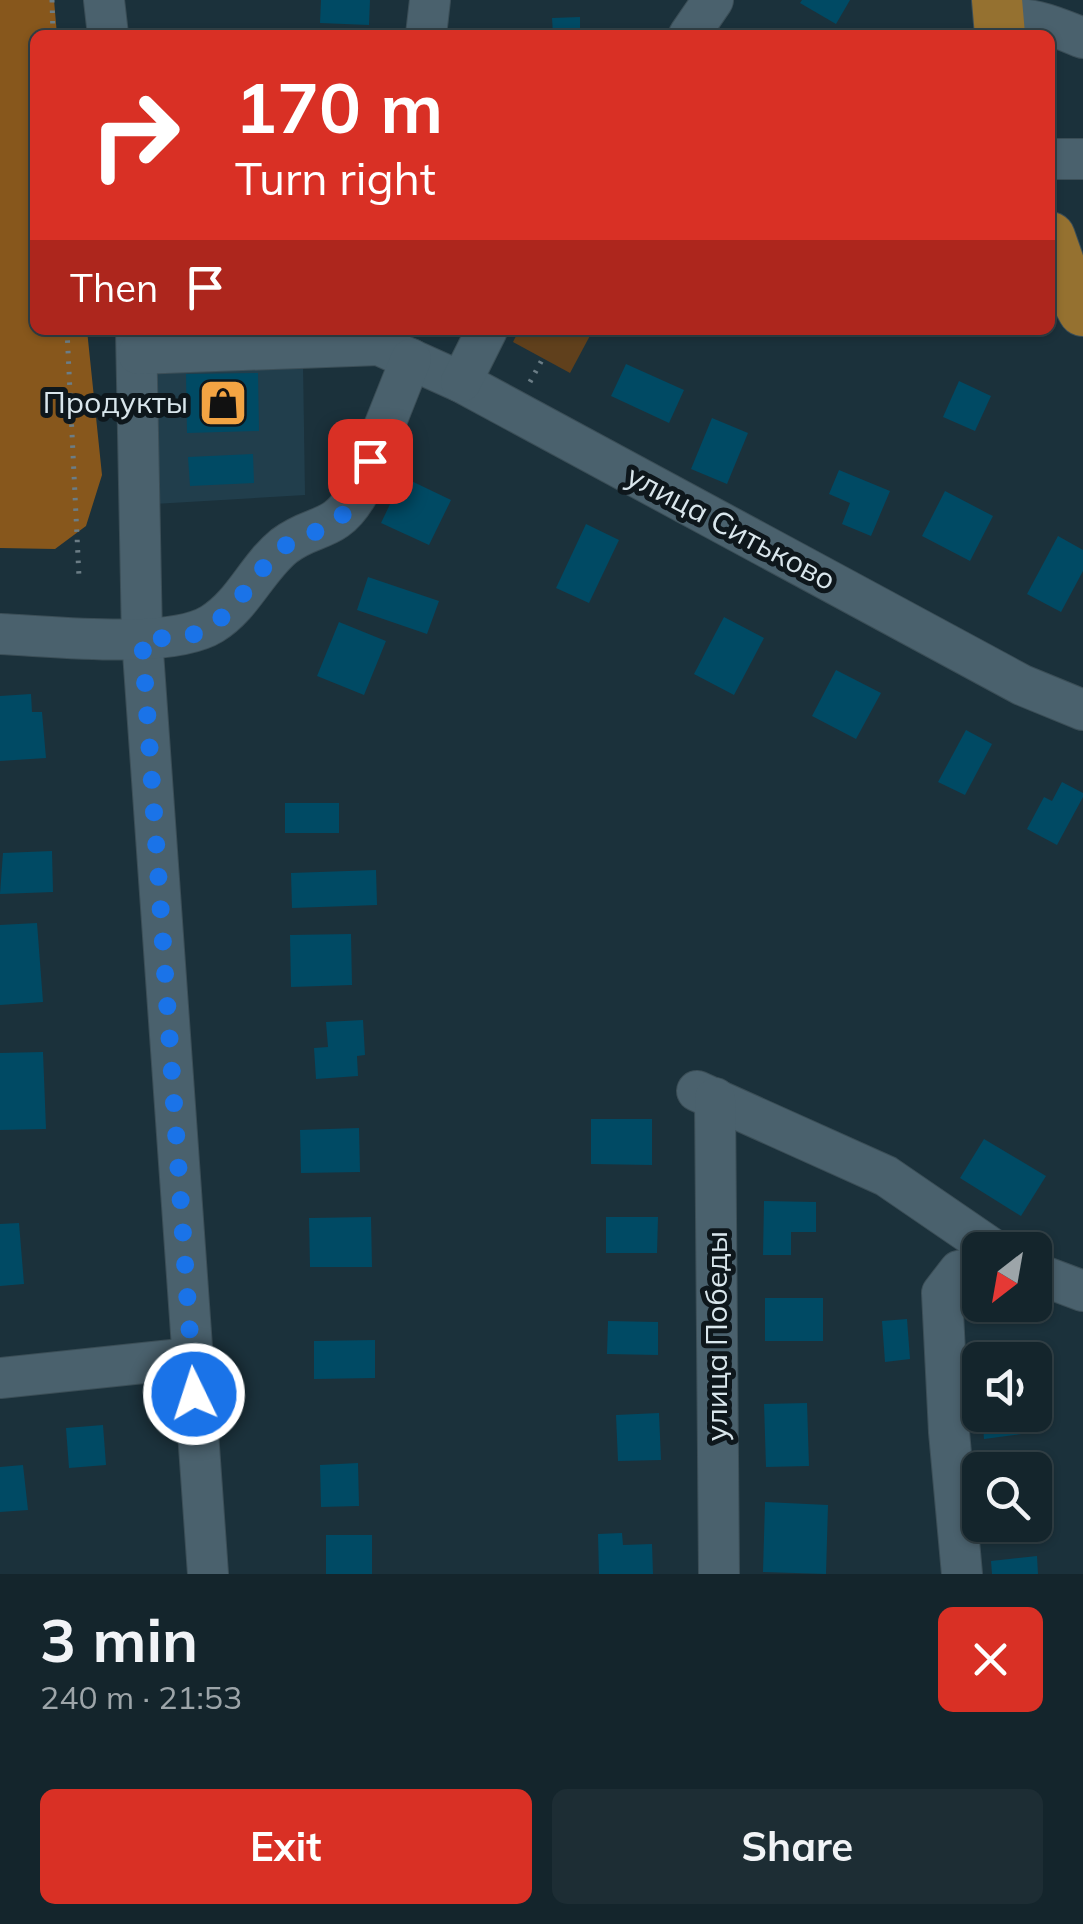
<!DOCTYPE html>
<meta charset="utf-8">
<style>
body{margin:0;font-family:Mulish,sans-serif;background:#1d2d34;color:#f1f3f6;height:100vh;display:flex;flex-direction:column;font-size:38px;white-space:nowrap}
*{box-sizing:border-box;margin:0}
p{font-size:32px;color:#9da5a9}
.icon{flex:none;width:55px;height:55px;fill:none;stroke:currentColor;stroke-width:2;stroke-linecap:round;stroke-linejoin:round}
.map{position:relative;height:1574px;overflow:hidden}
.panel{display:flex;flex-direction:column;background:#14252c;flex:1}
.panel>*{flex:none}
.banner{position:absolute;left:30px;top:30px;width:1025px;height:305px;border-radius:15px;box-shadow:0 2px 8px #0004,0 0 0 2px #334248;background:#d93025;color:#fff;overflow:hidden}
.needle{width:65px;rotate:211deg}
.tools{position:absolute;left:962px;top:1232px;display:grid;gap:20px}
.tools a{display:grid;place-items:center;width:90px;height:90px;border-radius:15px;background:#14252c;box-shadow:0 2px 8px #0004,0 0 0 2px #334248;font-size:50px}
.pin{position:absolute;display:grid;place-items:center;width:85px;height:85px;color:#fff;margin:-42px;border-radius:20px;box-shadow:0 5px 15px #0006}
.me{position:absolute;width:110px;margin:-55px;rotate:356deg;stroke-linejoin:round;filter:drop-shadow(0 0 8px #0008)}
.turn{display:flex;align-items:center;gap:35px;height:210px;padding:0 40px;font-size:45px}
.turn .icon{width:130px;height:130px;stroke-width:2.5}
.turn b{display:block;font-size:70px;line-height:85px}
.then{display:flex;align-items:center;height:95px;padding:0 40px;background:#0003;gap:20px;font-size:38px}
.round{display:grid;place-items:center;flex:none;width:105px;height:105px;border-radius:15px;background:#1d2d34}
.overview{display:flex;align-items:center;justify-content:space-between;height:170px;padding:0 40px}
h1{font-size:60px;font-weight:700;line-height:75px}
.primary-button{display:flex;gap:20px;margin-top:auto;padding:20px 40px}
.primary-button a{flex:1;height:115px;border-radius:15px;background:#d93025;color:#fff;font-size:40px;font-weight:700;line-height:115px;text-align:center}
.primary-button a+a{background:#1d2d34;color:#f1f3f6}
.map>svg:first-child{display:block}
.built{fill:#213e4c}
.green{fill:#60401c}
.forest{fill:#87571c}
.building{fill:#004a64}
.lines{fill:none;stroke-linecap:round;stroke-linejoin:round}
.minor-casing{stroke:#3b4e57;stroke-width:42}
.major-casing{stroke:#3b4e57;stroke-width:52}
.path{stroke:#6b7d86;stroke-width:5;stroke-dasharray:2.5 8;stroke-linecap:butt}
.minor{stroke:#4a616d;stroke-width:40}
.major{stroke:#957130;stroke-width:50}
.route{stroke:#1a73e8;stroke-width:18;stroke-dasharray:0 32.4}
.labels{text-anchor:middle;stroke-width:10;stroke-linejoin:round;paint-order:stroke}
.poi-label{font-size:30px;fill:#d9e6ec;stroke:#0e171c;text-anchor:end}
.street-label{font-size:30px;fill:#d9e6ec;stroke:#0e171c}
</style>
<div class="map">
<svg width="1083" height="1574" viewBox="0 0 1083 1574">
<rect width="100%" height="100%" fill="#1b313b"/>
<!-- built -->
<path class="built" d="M303,363l2,132 -151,9 -7,-136z"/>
<!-- green -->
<path class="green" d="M519,330h74l-23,43 -57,-31z"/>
<!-- forest -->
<path class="forest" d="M0,0h54l3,35h-22v295h52l15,145 -16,51 -31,23 -55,-1z"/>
<!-- building -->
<g class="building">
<path d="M321,0h49l-1,25 -49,-2z"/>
<path d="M802,0h48l-14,24 -36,-21z"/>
<path d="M580,17v18h-27l-1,-17z"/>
<path d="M626,364l58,26 -15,33 -58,-27z"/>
<path d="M258,373l1,58 -72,2 -1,-59z"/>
<path d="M959,381l32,15 -16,35 -32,-14z"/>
<path d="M712,418l36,15 -21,51 -36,-15z"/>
<path d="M253,454l1,29 -64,3 -2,-29z"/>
<path d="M839,470l51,21 -19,45 -29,-12 8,-21 -21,-9z"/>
<path d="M403,477l48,23 -22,45 -48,-22z"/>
<path d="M945,491l48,25 -23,45 -48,-25z"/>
<path d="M586,524l33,16 -30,63 -33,-15z"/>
<path d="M1058,536l25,14v21l-22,41 -34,-18z"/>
<path d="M368,577l71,24 -12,33 -70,-24z"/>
<path d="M724,617l40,21 -30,57 -40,-21z"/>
<path d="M339,622l47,19 -22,54 -47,-19z"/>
<path d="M836,670l45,23 -25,46 -44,-23z"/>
<path d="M31,694l1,18h10l4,46 -46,3v-65z"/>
<path d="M966,730l26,14 -27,51 -27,-13z"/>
<path d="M1062,782l21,11v4l-26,48 -30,-16 17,-32 8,4z"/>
<rect x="285" y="803" width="54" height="30"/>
<path d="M52,851l1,41 -53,2 3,-41z"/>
<path d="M376,870l1,35 -85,3 -1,-35z"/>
<path d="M37,923l6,79 -43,3v-80z"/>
<path d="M351,934l1,51 -61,2 -1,-52z"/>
<path d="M363,1020l2,35 -8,1 1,20 -42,3 -2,-31 14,-1 -2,-25z"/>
<path d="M43,1052l3,77 -46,1v-77z"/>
<path d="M591,1119h61v46l-61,-1z"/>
<path d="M359,1128l1,44 -59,1 -1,-43z"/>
<path d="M984,1139l62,37 -25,40 -61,-38z"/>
<path d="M764,1201l52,1v30h-25v23h-28z"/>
<path d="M371,1217l1,50h-62l-1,-49z"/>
<path d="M606,1217h52l-1,36h-51z"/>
<path d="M19,1223l5,61 -24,2v-62z"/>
<rect x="765" y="1298" width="58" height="43"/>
<path d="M907,1319l3,40 -25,3 -3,-41z"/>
<path d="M608,1321l50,1v33l-51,-1z"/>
<path d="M375,1340v38l-61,1v-38z"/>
<path d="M807,1403l2,63 -43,1 -2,-63z"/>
<path d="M659,1413l2,47 -43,1 -2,-46z"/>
<path d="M982,1415h45l2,18 -45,6z"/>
<path d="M103,1425l3,40 -37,3 -3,-40z"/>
<path d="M358,1463l1,43 -38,1 -1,-42z"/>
<path d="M23,1465l5,45 -28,2v-45z"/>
<path d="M765,1502l63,3 -2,69 -63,-2z"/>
<path d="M622,1533l1,12 29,-1 1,30h-54l-1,-40z"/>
<rect x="326" y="1535" width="46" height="39"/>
<path d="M1037,1556l1,18h-46l-1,-13z"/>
</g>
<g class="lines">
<!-- minor casing -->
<g class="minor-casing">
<g id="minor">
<path d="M104,0l4,35"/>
<path d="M999,22c27,-9 59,6 84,16"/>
<path d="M426,35l4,-35"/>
<path d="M689,35l24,-35"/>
<path d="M1050,159h33"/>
<path d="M136,330l6,308 66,936"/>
<path d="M138,354l241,-9 82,37 561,303 61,25"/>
<path d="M461,382l26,-52"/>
<path d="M0,634c52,2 170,16 212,-10 31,-19 44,-55 72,-78 30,-23 50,-12 73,-51l54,-136"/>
<path d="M697,1091l189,85 108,74"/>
<path d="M715,1098l4,476"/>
<path d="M1035,1273l48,18"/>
<path d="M0,1378l191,-20"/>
<path d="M962,1574l-13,-142 -7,-139 17,-22 21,-5"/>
</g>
</g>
<!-- major casing -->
<g class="major-casing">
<g id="major">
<path d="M997,0l3,35"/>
<path d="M1050,237l13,37 20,37"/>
</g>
</g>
<!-- path -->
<g class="path">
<path d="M52,0l1,35"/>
<path d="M67,330l12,247"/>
<path d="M530,382l13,-24"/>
</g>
<!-- minor -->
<use href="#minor" class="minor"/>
<!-- major -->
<use href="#major" class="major"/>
</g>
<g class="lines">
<!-- route -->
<path class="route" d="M194,1394l-52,-756c14,0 32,1 46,-2 45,-12 62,-60 94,-88 13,-10 28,-13 42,-20 28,-13 36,-40 46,-67"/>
</g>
<!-- icons -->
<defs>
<g id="shop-square" transform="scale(2.5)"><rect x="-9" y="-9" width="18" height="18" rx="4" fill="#f3a443" stroke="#0e171c"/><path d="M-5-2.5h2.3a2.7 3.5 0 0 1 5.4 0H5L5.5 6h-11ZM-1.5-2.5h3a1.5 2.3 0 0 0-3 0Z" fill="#111"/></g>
</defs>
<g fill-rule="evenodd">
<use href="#shop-square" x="223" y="403"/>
</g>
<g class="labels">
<!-- poi labels -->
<g class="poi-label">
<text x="188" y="413">Продукты</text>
</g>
<!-- street labels -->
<g class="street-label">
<text transform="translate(731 528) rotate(28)" y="10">улица Ситьково</text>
<text transform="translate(717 1336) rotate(-90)" y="10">улица Победы</text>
</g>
</g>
</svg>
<div class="tools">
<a><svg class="needle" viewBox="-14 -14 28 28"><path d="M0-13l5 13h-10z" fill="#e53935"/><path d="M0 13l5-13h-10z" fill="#9da5a9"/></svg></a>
<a><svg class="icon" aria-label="sound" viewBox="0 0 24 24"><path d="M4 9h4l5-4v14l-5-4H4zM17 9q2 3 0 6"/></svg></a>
<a><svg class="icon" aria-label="search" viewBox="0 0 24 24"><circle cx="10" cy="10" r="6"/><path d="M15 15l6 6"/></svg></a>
</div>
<div class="pin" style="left:370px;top:461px;background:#d93025"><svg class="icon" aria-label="arrive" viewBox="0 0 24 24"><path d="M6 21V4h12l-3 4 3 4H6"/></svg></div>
<svg class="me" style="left:194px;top:1394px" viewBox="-20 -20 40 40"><circle r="17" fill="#1a73e8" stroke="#fff" stroke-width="3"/><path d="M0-11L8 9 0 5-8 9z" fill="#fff"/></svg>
<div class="banner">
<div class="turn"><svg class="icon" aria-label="right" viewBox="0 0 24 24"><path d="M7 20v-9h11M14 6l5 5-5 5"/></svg><div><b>170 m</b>Turn right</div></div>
<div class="then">Then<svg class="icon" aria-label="arrive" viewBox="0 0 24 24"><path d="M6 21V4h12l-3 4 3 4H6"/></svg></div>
</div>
</div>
<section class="panel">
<div class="overview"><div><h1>3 min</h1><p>240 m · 21:53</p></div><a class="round" style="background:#d93025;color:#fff"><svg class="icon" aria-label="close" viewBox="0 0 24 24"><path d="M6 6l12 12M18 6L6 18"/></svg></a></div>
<div class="primary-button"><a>Exit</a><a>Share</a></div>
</section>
